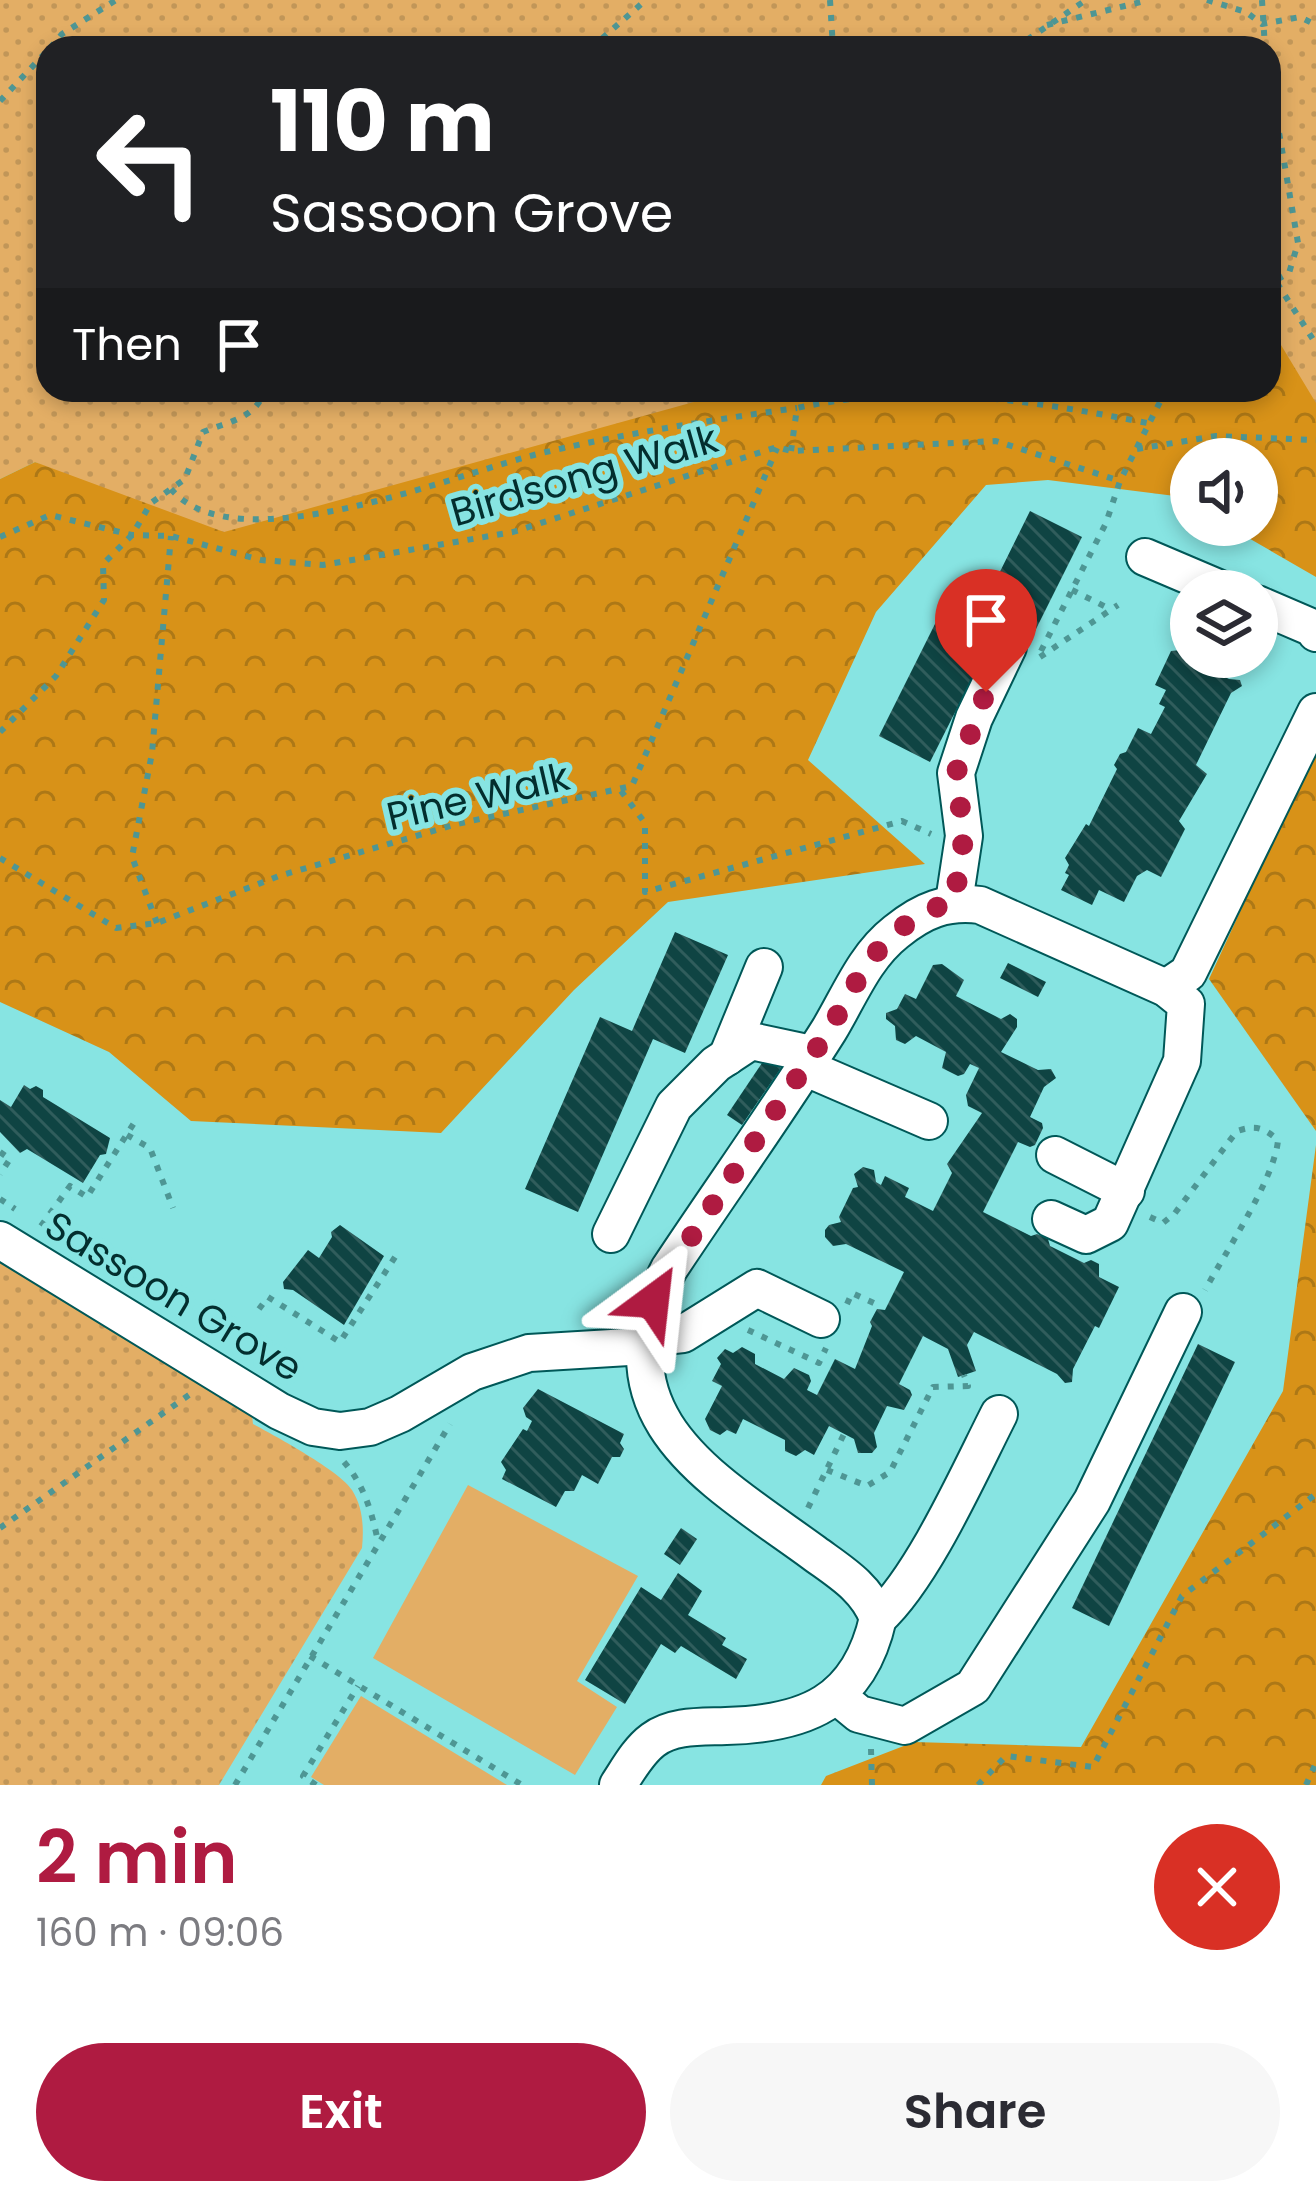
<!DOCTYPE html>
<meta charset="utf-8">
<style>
body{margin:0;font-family:Poppins,sans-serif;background:#f7f7f7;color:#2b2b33;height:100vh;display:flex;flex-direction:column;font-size:45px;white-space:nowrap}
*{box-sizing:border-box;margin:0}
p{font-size:39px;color:#7c7c81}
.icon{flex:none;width:66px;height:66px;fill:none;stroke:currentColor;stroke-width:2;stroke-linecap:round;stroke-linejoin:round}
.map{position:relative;height:1785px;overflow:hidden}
.panel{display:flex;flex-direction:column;background:#fff;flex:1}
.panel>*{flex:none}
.guide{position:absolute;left:36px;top:36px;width:1245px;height:366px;border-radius:36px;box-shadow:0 6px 18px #0003;background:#202124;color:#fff;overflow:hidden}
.buttons{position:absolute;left:1170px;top:438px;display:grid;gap:24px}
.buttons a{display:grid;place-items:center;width:108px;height:108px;border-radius:50%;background:#fff;box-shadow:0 6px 18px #0003;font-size:60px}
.pin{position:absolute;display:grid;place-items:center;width:102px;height:102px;color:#fff;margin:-123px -51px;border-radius:50% 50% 50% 0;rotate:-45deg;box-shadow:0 0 12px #0007}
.pin .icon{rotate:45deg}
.me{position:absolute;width:132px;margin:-66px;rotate:30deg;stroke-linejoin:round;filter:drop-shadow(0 0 9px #0008)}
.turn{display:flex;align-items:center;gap:42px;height:252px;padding:0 36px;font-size:54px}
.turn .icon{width:156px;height:156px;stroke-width:2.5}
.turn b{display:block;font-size:84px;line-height:102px}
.then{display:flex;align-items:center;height:114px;padding:0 36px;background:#0003;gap:24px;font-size:45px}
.round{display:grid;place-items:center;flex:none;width:126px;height:126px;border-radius:63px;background:#f7f7f7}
.summary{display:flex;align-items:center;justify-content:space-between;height:204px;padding:0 36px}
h1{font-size:72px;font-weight:600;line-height:90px;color:#af1b41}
.action{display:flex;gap:24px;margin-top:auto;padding:24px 36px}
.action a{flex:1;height:138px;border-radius:72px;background:#af1b41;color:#fff;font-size:48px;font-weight:600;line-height:138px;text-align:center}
.action a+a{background:#f7f7f7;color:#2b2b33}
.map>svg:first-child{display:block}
.grass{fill:url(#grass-dots);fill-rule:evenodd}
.forest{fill:url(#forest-crowns)}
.garden{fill:#e3ae65}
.building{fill:url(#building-back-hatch)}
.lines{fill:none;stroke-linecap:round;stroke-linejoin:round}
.minor-casing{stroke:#005858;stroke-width:40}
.path{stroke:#4e9694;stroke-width:6;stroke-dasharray:6 9;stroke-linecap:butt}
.minor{stroke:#fff;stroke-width:36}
.route{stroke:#af1b41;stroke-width:21;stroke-dasharray:0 37.8}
.labels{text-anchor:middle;stroke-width:12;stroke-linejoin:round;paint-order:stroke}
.street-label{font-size:39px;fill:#032e2e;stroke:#87e4e2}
</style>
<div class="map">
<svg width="1316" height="1785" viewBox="0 0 1316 1785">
<defs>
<pattern id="grass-dots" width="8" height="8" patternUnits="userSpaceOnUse" patternTransform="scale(3)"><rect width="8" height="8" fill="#e3ae65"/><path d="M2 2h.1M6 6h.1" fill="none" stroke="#c19658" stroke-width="1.8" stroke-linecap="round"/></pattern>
<pattern id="forest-crowns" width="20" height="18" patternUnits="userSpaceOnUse" patternTransform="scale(3)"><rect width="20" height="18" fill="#d89218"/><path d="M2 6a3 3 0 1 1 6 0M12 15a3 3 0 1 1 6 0" fill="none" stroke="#ad7816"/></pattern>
<pattern id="building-back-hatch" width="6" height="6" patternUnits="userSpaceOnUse" patternTransform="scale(3)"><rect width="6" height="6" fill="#0f4443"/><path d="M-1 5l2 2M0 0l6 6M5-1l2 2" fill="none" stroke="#305d5c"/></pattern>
</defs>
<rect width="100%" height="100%" fill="#87e4e2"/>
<!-- grass -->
<g class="grass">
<path d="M0,0h1316v570l-59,-111h-66l-991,80 -165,-77 -35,17zM48,48h1221v342h-1221z"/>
<path d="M0,1253l251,154 2,17c22,12 87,47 99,66 11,17 12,38 10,58l-143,237h-219z"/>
</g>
<!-- forest -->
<g class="forest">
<path d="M1269,325l47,78v174l-90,-52h31v-66h-66v46l-16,-9 -127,-16 -62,5 -110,127 -68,148 117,104 -257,38 -94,88 -133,143 -250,-12 -82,-69 -109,-50v-523l35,-17 189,70 513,-142h532z"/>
<path d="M1316,747v384l-107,-152z"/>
<path d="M1316,1145v640h-495l5,-9 88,-34 167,5 202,-356z"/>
</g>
<!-- garden -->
<g class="garden">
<path d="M468,1485l170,91 -61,105 40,26 -42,68 -202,-117z"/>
<path d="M361,1696l146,89h-183l-13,-8z"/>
</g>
<!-- building -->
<g class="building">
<path d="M1030,511l52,26 -48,96 -31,-16 -73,145 -51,-26 72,-144 31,16z"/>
<path d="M1181,650l8,4v5l40,20 11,1 2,6 -11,7 -35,72 11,9 -28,47 6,8 -24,48 -14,-7 -10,6 -13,26 -25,-12 -7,15 -31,-15 8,-15 -4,-2 4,-8 -4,-7 21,-34 3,2 28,-57 -3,-4 6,-11 6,-2 12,-24 13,6 14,-27 -6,-3 7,-14 -11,-5 16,-34z"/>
<path d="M675,932l53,23 -43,98 -32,-14 -75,173 -53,-23 75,-172 32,14z"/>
<path d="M1008,963l38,19 -8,15 -38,-19z"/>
<path d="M942,964l22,16 -8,16 45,23 9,-5 7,5v8l-16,25 37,18 13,-1 5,9 -12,9 -14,30 12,6 1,5 -8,17 -5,2 -12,-5 -35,70 48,24 6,-2 11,5 2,7 34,17 7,-3 8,4v13l20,10 -20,41 -4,-2 -22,43 -1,13 -7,1 -8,-9 -83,-42 -7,13 9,26 -18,6 -10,-28 -25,-13 -24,48 11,6 2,5 -8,15 -17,-4 -13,27 3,14 -5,6h-14l-4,-14 -25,-13 -15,29 -9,-5 -9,6 -11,-5v-11l-42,-21 -7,15 -9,-4 -7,5 -10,-5 -5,-11 17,-33 -10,-5 9,-17 -4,-6 8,-9 8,4 9,-6 13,7v10l29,15 10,-11 15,7 2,6 -4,9 10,5 18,-36 20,10 17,-43 -2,-4 7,-13 8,1 19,-38 -58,-28 -13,2 -8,-9v-7l4,-5 12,-3 -2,-5 14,-29 5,-1 -4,-13 9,-7 11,3 2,12 5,3 4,-9 24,12 -4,9 28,14 19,-38 -5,-9 35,-51 -14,-7 -2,-11 13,-27 -9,-4 -6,10 -6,2 -16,-8 4,-16 -30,-16 -11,8 -9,-4 -1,-14 -9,-7v-6l11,-4 8,-15 11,5 17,-34z"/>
<path d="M766,1057l15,11 -39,57 -15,-10z"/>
<path d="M24,1085l6,4 6,-3 7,4v7l67,41 -4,16 -6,1 -17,28 -56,-34 -7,4 -20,-21v-32l11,7z"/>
<path d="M340,1225l44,31 -40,69 -51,-35 -9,-1 -1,-7 25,-32 11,8 13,-21 -1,-5z"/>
<path d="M1198,1344l37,18 -126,264 -37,-18z"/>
<path d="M538,1389l86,45 -4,9 4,6 -4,8h-8l-14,27 -16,-9 -8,16h-9l-9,16 -54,-28 4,-9 -5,-8 22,-33 4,2 5,-10 -6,-4 -3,-9z"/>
<path d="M681,1528l16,11 -17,26 -16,-11z"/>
<path d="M678,1573l24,18 -14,24 38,23 -4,7 25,14 -11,20 -55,-33 -6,7 -14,-9 -36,60 -40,-24 56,-93 20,13z"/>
</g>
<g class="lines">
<!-- minor casing -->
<g class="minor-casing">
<g id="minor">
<path d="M1145,557l80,34"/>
<path d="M1257,604l56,24 3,5"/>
<path d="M954,902l10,-66 -8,-63 18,-55 34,-71"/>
<path d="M1166,988l22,-15 128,-261"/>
<path d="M727,1057l37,-90"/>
<path d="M804,1067l125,54"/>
<path d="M1055,1155l71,36"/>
<path d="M611,1234l63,-128 42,-42 35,-23 61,13"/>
<path d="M0,1240l279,171 34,16 27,4 30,-4 30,-13 72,-42 57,-19 116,-7"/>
<path d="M646,1338l37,-4 74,-46 64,31"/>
<path d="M878,1618c45,-41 92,-147 121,-204"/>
<path d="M836,1695l23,19 46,12 68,-39 119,-186 91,-189"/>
<path d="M618,1785c10,-15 20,-34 35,-45 20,-15 48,-13 73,-14 79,-2 133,-23 152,-108 -12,-31 -38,-46 -64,-65 -103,-75 -221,-137 -145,-284 53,-80 109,-158 160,-239 20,-33 35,-73 67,-98 27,-22 50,-31 84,-27l186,83 20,16 -4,57 -72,162 -24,12 -35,-16"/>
</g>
</g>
<!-- path -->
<g class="path">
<path d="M830,0l3,48"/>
<path d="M1207,0l39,12 16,12 38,-7 16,8"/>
<path d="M1262,0l3,48"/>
<path d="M1047,25l102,-25"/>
<path d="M50,48l12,-14 54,-34"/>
<path d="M591,48l55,-48"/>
<path d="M1015,48l71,-48"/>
<path d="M1269,74l29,169 -9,30 -20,11"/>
<path d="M0,101l48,-51"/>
<path d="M1277,283l39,61"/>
<path d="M1137,449l79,-13 100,4"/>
<path d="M791,451l6,-43c119,-26 233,-8 350,15"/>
<path d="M171,489c66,78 288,-17 371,-36 85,-20 170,-33 255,-45"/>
<path d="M0,537l50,-22 82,20 39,1 90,24 62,5 190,-33 264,-85 14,4 205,-10 124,40"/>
<path d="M1072,590l40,20"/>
<path d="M1041,651l65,-128 14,-42 46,-91"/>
<path d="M1040,657l78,-52"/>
<path d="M0,732l56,-56 48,-76 -1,-36 29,-29 19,-32 34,-24 18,-47c24,-10 55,-14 61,-42"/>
<path d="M621,791l24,32v69l257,-71 29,13"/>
<path d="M0,858l116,70 41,-5 122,-47 178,-52 175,-38 145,-338"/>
<path d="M157,923l-25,-66 20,-104 19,-217"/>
<path d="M127,1135l23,13 23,60"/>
<path d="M0,1152l10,7 -10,15"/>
<path d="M0,1199l15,10"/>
<path d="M1150,1217l13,6 12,-10 62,-82c18,-6 26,-4 41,9 -3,38 -53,113 -73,150"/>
<path d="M41,1226l29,-40 17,11 47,-74"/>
<path d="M847,1304l5,-11 24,11"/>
<path d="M259,1309l9,-12 72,45 57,-88"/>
<path d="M748,1330l71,33 7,-15"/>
<path d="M344,1462c19,22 27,47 33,75"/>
<path d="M827,1470l40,16 23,-14 43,-85 35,-1 -4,-11"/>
<path d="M808,1508l36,-74"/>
<path d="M0,1528l189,-133"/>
<path d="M310,1656l212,129"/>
<path d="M871,1749l1,36"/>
<path d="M235,1785l215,-361"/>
<path d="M316,1785l-13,-9 55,-90"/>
<path d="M978,1785l28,-29 87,11 89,-171 134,-102"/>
<path d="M1306,1785l10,-22"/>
</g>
<!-- minor -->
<use href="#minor" class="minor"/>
</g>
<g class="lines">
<!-- route -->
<path class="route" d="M653,1301l17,-32 159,-239 37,-65 26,-31 36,-24 26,-8 10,-66 -8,-63 30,-81"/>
</g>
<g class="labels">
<!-- street labels -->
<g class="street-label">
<text transform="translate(584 475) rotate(-16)" y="14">Birdsong Walk</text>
<text transform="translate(478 796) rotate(-13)" y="14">Pine Walk</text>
<text transform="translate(174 1296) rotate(31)" y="14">Sassoon Grove</text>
</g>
</g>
</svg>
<div class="buttons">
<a><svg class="icon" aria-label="sound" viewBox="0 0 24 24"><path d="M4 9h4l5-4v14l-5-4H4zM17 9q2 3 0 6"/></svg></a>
<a><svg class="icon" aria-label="layers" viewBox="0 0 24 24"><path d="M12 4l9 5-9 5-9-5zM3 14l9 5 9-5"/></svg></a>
</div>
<div class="pin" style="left:986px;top:692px;background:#d93025"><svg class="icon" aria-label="arrive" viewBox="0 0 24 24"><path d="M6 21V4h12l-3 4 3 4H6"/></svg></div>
<svg class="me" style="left:653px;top:1301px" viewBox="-20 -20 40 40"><path d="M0-17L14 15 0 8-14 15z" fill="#af1b41" stroke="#fff" stroke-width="4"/></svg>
<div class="guide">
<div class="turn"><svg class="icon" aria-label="left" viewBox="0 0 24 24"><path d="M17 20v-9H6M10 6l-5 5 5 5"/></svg><div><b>110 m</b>Sassoon Grove</div></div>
<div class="then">Then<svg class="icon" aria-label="arrive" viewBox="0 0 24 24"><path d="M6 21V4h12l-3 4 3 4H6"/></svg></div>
</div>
</div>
<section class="panel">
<div class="summary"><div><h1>2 min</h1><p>160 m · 09:06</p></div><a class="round" style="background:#d93025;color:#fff"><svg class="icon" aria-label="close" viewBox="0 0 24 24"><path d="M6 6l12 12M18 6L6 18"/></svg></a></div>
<div class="action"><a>Exit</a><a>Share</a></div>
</section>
